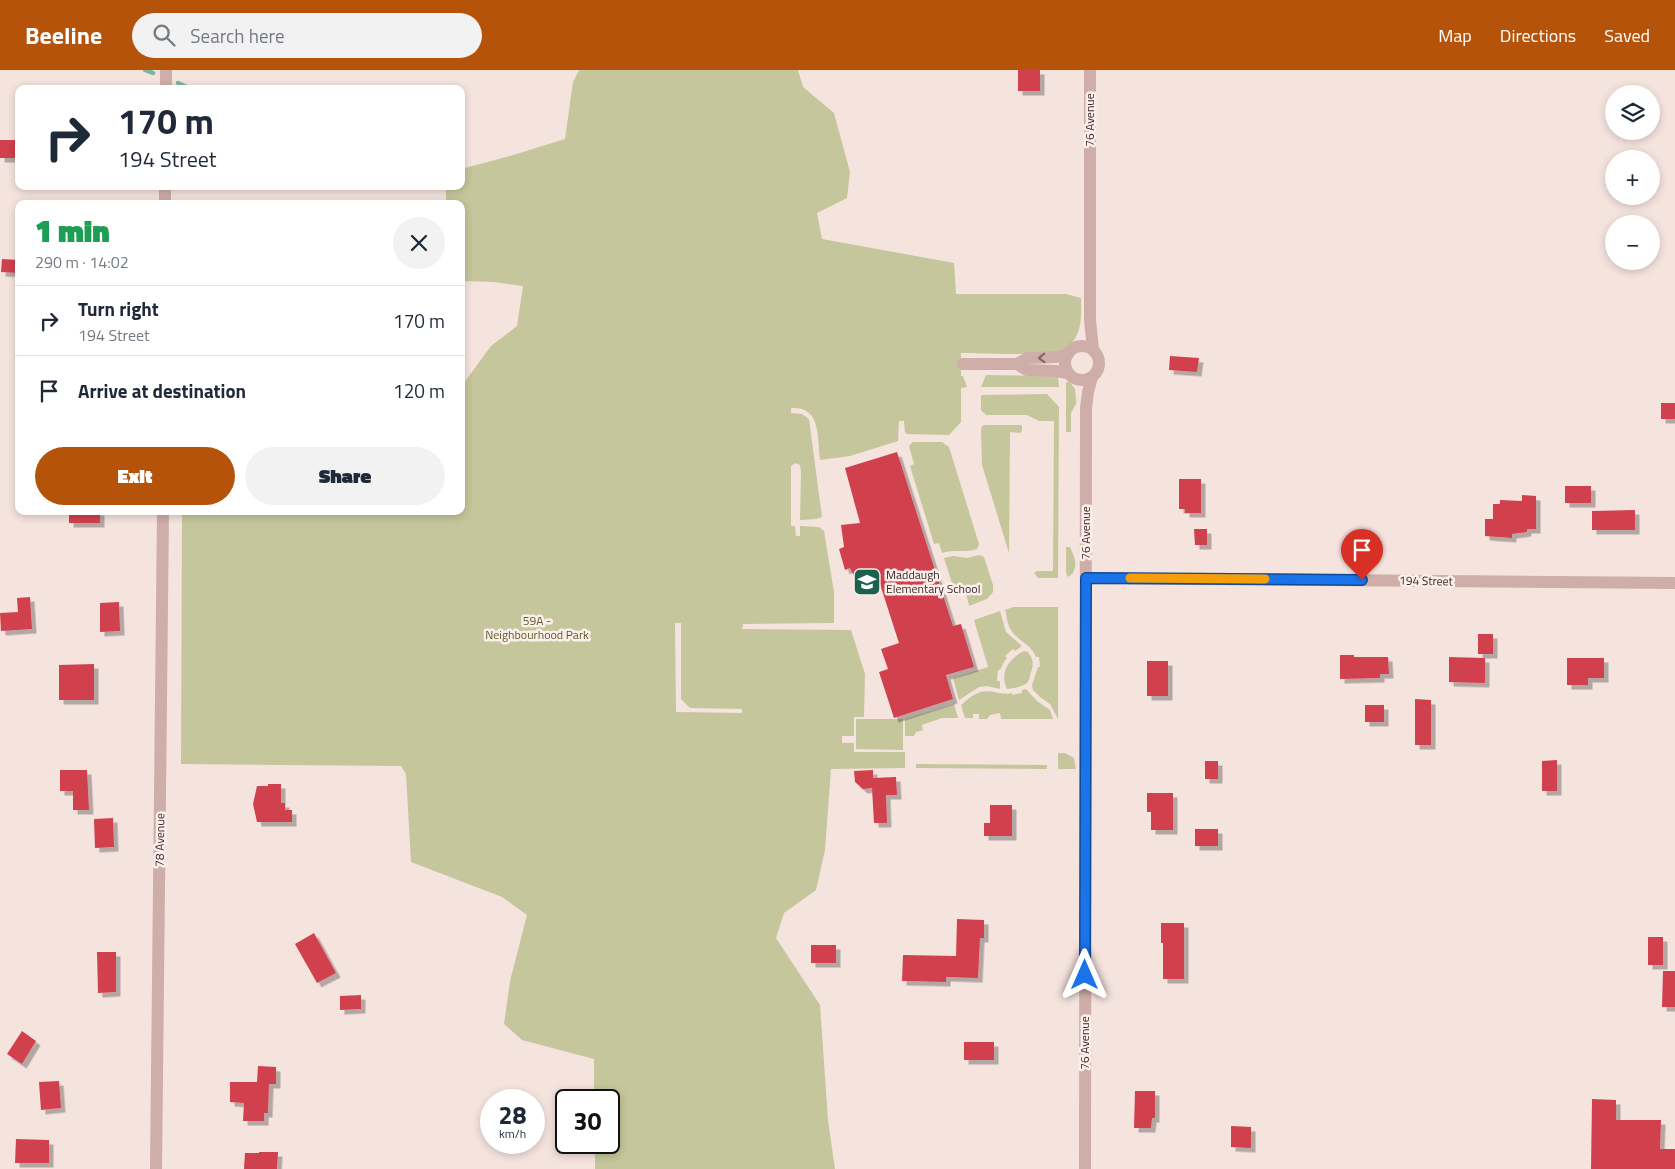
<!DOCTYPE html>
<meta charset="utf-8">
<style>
body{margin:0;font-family:"Titillium Web",sans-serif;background:#f2f2f3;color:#1f2937;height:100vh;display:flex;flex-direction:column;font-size:19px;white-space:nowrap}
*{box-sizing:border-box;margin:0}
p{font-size:16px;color:#747a83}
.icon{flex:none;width:28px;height:28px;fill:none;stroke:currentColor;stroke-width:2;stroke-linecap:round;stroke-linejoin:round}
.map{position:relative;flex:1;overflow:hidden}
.drawer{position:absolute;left:15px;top:130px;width:450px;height:315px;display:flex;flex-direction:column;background:#fff;border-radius:10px;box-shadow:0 2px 8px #0003}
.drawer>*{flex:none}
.hud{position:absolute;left:15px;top:15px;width:450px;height:105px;border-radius:10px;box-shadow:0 2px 8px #0003;background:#fff;color:#1f2937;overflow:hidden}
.tools{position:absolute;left:1605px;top:15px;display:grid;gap:10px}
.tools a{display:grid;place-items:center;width:55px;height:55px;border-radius:50%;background:#fff;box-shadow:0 2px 8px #0003;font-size:25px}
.speed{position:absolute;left:480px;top:1019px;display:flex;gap:10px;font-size:25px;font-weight:700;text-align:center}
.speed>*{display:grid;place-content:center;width:65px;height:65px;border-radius:50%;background:#fff;box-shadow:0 2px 8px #0003;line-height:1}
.speed small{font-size:12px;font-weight:400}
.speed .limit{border:2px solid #111;border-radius:8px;background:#fff;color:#111}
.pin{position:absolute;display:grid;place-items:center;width:42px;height:42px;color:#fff;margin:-51px -21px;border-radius:50% 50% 50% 0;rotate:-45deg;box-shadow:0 0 5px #0007}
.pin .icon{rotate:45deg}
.me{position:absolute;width:55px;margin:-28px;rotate:0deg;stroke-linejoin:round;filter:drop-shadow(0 0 4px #0008)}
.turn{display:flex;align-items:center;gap:18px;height:105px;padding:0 20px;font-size:22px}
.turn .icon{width:65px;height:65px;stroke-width:2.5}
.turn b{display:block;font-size:35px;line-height:42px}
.round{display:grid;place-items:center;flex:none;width:52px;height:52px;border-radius:26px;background:#f2f2f3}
.head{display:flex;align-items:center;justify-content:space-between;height:85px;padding:0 20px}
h1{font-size:30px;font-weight:800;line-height:38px;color:#1e9e55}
.cta{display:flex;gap:10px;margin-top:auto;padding:10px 20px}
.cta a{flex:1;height:58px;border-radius:30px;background:#b45309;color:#fff;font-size:20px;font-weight:800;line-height:58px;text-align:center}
.cta a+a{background:#f2f2f3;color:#1f2937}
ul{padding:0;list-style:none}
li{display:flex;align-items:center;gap:15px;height:70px;padding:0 20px;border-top:1px solid #e0e1e3}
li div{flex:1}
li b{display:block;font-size:19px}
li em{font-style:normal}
header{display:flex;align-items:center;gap:30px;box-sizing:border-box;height:70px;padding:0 25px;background:#b45309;color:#fff}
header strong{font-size:24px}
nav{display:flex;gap:28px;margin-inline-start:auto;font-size:18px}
.search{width:350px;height:45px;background:#f2f2f3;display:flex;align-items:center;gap:12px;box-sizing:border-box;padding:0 18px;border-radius:28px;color:#747a83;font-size:19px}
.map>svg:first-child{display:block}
.green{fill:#c6c69c;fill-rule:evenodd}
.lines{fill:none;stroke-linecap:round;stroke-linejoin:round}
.stream{stroke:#7ab5a4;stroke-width:4.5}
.building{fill:#d1414d;filter:url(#shadow)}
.minor{stroke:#cfada8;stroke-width:12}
.oneway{stroke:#7e6462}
.route-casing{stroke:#114b97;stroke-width:12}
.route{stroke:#1a73e8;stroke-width:9}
.slow{stroke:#f59e0b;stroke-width:9}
.labels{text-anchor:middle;stroke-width:5;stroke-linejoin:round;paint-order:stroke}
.street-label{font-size:12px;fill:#3b2929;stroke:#fcefeb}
.poi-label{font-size:12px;fill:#3b2929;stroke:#fcefeb;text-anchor:start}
.park-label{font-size:12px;fill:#5a5c2a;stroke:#fcefeb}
</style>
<header>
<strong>Beeline</strong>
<div class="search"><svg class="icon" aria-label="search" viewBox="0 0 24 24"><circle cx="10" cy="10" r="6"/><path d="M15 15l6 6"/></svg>Search here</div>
<nav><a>Map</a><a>Directions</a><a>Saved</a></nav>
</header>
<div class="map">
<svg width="1675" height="1099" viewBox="0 0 1675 1099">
<defs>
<filter id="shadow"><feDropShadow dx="4.5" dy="4.5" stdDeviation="0" flood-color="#0004"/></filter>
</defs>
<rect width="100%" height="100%" fill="#f5e3de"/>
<!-- green -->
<g class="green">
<path d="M579,0h219l5,17 31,26 16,59 -3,26 -30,15 5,26 132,24 2,31h110l15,4c0,17 2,35 -12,48 -12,12 -88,7 -108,7v23h2l4,11 -6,1v34l-12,13 -42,-1 -2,-2 -1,-11h-5l-1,20 -48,15 -30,4c-3,-22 2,-54 -29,-52v5l11,1 7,5 13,98 -6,2 -16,1 1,-48 -1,-7 -5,-2 -4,3v60h4l1,10h4v-10l19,1 5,4 10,61v31l-91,1 -1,5 109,1 14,44 -1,43h-10v19h-12v7h12v9h51v16l-74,1 -6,81 -9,40 -32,23 -8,25 44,67 8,115 7,49h-240v-26l14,-1v-42h-15v-41l-72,-19 -18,-16 6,-43 17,-66 -25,-18 -91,-35 -5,-88 -5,-8 -220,-2 1,-253h279v-124l30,-41 26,-20 6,-40 -29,-4 -33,-1v-77h-15v-18h15v-17l49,-13 55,-17 8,-57zM675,553h6v76l9,9 52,1v4l-66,-1z"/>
<path d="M986,305l72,1 1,11h-78z"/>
<path d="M1069,311l6,8 1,10v5l-5,9v19h-5v-49z"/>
<path d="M1047,324l12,13 -1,171h-20l-4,-5 3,-2h16l1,-150h-15l-12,-6h-41l-5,-5v-15z"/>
<path d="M986,355h35l1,1v5l-2,2 -10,-1 -1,121 -27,-88 -1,-35 1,-4z"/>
<path d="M913,372h29l7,5 30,97 -2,5c-12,4 -23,0 -35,4l-3,-10 -5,1 -24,-78 4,-2 -5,-18z"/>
<path d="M1066,477h4c4,10 8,15 3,26l-5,4 -2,-5z"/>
<path d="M979,485l5,2 9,28v7l-6,7 -18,7 -3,-13 -10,3 -12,-38 9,-2 14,2z"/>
<path d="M1013,537h45v112l-8,-15 -10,-7 -7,-7 -1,-5 6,-18h2l-1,-10h-3c-5,-13 -18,-16 -25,-27 -4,-6 -4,-14 -6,-20z"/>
<path d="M1000,541l6,21 16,14 -7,5 -2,-2 -8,7 2,2 -3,4 -4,8h-2l-1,11h3v8l-13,-3 -8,1 -20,13 -6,-22 35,-11 -14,-47z"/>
<path d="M1024,581l4,1c6,8 6,13 2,23 0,2 -1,6 -3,8 -5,4 -14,5 -20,6 -8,-16 2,-31 17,-38z"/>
<path d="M1026,619l11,12 13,9 3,9h-52l-1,-6 -10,2 -3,4h-8v-5h-6v4h-8l-4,-13c5,-4 11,-10 17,-12 11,-5 23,3 34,0v2l10,-2v-3z"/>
<path d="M954,634l4,14h-16l-20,7 1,5 -7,2 -2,4h-9v-17z"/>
<path d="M856,649h47v31l-47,-1z"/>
<path d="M1058,683h7l9,5 2,11h-18z"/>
<path d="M916,694l131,1v4l-131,-1z"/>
</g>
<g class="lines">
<!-- stream -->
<g class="stream">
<path d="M145,0l8,3"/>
<path d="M178,13l13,6"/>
</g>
</g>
<!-- building -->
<g class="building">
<rect x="1018" y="0" width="22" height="21"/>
<rect x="0" y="70" width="16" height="18"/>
<path d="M2,189l17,1v13l-18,-1z"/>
<path d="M1170,286l29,2 -2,14 -28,-2z"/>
<rect x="1661" y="333" width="14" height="16"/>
<path d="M897,382l56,174 8,-2 13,43 -28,8 7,24 -59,19 -15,-46 9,-3 -7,-20 18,-6 -21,-65 -18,10 -10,-20 -5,2 -6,-21 5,-2 -3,-22 19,-2 -15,-55z"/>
<path d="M1179,409h22v34h-16v-4h-6z"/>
<rect x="1565" y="416" width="26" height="17"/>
<path d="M1522,425l14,1v33h-9v3l-15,2v4l-27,-2v-17h8v-15h7v-4l22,1z"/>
<path d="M1635,440v20h-43v-19z"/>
<rect x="69" y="441" width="31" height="12"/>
<path d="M1194,459h13v16h-12z"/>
<path d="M30,527l2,32 -31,2 -1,-18 18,-1 -1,-14z"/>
<path d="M119,532l1,29 -20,1v-29z"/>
<rect x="1478" y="564" width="15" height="20"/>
<path d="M1340,585h14v2h34l1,17h-9v4l-40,1z"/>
<path d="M1449,587l36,1v25l-36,-1z"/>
<path d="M1567,588h37v20h-16v7h-21z"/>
<rect x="1147" y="591" width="21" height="35"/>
<path d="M94,594v36h-35v-35z"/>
<path d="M1415,629l16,1v45h-16z"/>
<rect x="1365" y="635" width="19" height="17"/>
<path d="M1557,690v31h-15v-30z"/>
<rect x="1205" y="691" width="13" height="18"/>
<path d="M60,700h27l2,40h-16v-19h-13z"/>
<path d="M873,700v8l23,-1 1,18h-11l1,28h-13l-2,-35 -9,1 -8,-7 -1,-11z"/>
<path d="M268,714h13v19h4v7h7v12h-35l-4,-18 4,-18h11z"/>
<path d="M1147,723h26v37h-22v-18h-4z"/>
<path d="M990,735h22v31h-28v-13h6z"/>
<path d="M113,748l1,29 -19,1 -1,-29z"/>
<rect x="1195" y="759" width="23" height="17"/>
<path d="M957,849l27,1v18h-4l-2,40 -32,-1v5l-44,-1 1,-26 53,1z"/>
<path d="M1161,853h23v56h-21v-36h-2z"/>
<path d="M314,863l22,40 -19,10 -22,-39z"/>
<rect x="1648" y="867" width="15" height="28"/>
<rect x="811" y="875" width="25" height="18"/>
<path d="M97,882h19v40l-18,1z"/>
<path d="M1663,901h12v36h-13z"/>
<path d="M361,925v14l-21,1v-14z"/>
<path d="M22,961l14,10 -14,23 -15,-10z"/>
<rect x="964" y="972" width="30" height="18"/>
<path d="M258,996l18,1v17h-7l-1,29h-4v8h-21l1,-18 -14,-1v-20h27z"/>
<path d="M59,1011l2,27 -20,2 -2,-28z"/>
<path d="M1135,1021h20v27h-3l-1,10h-17z"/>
<path d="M1592,1029l24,1v20h45l-1,29h15v20h-84z"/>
<path d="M1231,1056l20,1v21l-20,-1z"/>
<path d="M16,1069l33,1v23h-34z"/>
<path d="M259,1082h19l-1,17h-33l1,-16h14z"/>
</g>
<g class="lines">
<!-- minor -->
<g class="minor">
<path d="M1090,0v250l3,30"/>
<path d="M166,19v-19"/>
<path d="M165,134v-18"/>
<circle cx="1082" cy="293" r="17"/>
<path d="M963,294h54l10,6 29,1 12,2"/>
<path d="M1017,294l11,-6 28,-1 12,-3"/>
<path d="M1086,508l589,5"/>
<path d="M156,1099l7,-658"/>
<path d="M1085,1099l1,-761 2,-16 4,-15"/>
</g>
</g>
<!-- one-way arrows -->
<defs><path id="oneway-chevron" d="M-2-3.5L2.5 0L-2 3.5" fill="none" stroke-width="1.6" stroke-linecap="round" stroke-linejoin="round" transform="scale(1.25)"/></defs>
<use class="oneway" href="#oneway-chevron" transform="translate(1042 288) rotate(178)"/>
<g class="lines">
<!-- route casing -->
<g class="route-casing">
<path id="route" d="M1085,905l1,-397 276,2"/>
</g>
<!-- route -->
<use href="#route" class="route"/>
<!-- slow -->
<path class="slow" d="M1130,508l135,1"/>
</g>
<!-- icons -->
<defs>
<g id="school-square" transform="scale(1.4375)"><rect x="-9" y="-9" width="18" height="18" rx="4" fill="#1a614e" stroke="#fcefeb"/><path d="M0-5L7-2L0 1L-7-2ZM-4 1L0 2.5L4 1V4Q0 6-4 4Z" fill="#fff"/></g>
</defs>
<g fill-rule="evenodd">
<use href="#school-square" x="867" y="512"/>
</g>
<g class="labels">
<!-- street labels -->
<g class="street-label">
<text transform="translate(1090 50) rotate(-90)" y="4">76 Avenue</text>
<text transform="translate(1086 463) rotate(-90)" y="4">76 Avenue</text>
<text transform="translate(1426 511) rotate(1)" y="4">194 Street</text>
<text transform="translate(160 770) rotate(-89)" y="4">78 Avenue</text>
<text transform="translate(1085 973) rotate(-90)" y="4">76 Avenue</text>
</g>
<!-- poi labels -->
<g class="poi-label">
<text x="886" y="509">Maddaugh<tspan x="886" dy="14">Elementary School</tspan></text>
</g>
<!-- park labels -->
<g class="park-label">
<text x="537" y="555">59A -<tspan x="537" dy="14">Neighbourhood Park</tspan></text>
</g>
</g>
</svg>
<div class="tools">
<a><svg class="icon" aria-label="layers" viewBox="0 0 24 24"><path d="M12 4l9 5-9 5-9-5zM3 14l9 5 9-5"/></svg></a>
<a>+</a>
<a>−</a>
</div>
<div class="speed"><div>28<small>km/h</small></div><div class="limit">30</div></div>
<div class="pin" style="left:1362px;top:510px;background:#d93025"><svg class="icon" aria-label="arrive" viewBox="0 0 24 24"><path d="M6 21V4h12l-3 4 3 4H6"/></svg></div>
<svg class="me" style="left:1085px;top:905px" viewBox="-20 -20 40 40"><path d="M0-17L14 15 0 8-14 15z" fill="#1a73e8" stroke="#fff" stroke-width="4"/></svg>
<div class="hud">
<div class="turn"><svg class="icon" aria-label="right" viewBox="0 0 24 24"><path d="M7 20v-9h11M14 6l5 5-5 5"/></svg><div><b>170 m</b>194 Street</div></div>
</div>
<section class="drawer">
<div class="head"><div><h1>1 min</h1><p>290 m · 14:02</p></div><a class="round"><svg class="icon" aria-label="close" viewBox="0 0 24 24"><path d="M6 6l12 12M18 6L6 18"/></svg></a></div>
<ul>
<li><svg class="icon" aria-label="right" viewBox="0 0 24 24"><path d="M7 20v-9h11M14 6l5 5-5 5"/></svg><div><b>Turn right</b><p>194 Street</p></div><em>170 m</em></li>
<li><svg class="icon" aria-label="arrive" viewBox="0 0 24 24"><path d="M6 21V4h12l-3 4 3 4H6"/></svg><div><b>Arrive at destination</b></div><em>120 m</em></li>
</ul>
<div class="cta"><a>Exit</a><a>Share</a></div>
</section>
</div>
